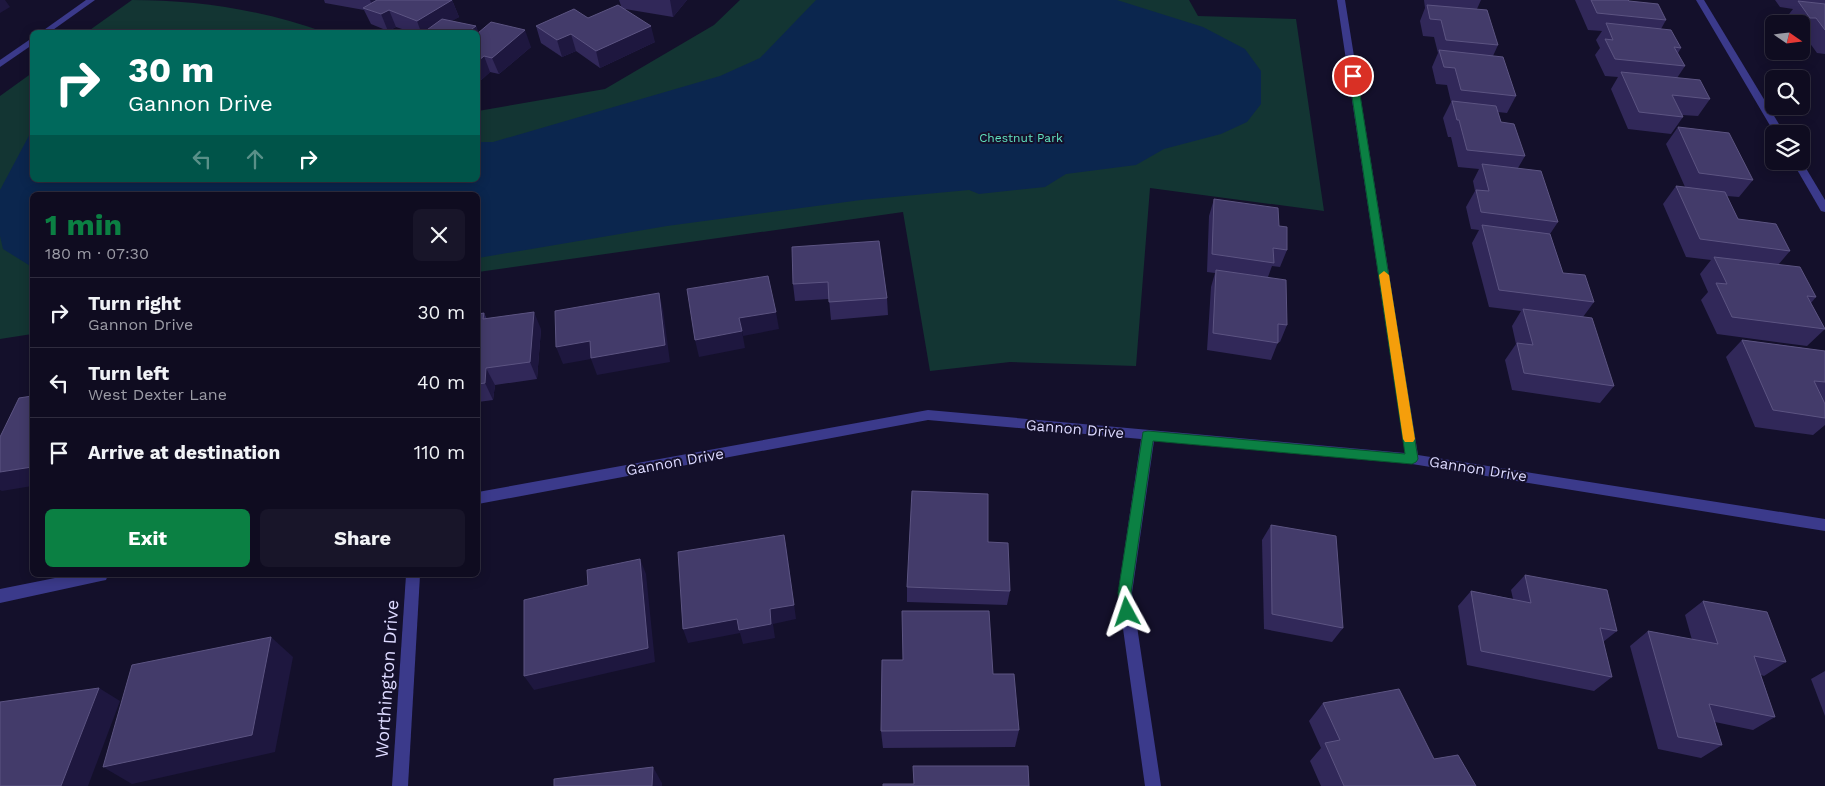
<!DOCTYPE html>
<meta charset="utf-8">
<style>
body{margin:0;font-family:"Work Sans",sans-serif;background:#181529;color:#f1f3f6;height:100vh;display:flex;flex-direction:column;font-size:19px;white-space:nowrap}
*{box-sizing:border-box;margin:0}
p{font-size:16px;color:#9b9ba5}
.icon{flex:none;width:28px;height:28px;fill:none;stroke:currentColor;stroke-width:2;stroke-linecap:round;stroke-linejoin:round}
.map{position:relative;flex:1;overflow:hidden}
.details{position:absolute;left:30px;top:192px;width:450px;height:385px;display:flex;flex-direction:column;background:#0f0c20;border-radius:8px;box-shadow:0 2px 12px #0003,0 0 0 1px #2f2c3e}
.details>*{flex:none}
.top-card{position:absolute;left:30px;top:30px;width:450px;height:152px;border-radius:8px;box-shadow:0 2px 12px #0003,0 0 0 1px #2f2c3e;background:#00695c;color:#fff;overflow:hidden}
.needle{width:32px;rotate:104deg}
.controls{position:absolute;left:1765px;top:15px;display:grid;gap:10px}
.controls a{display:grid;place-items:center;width:45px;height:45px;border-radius:8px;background:#0f0c20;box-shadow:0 2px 12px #0003,0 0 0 1px #2f2c3e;font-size:25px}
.pin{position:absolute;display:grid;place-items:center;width:42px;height:42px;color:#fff;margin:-21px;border:2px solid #fff;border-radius:50%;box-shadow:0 1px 5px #0007}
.me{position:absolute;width:55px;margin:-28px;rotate:355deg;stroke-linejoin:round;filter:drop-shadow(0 0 4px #0008)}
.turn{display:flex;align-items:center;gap:18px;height:105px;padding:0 15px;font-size:22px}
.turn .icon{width:65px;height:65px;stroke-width:2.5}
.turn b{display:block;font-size:35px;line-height:42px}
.lanes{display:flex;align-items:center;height:48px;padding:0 15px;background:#0003;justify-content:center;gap:25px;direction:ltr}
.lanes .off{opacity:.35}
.round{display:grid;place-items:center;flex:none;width:52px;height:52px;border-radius:8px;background:#181529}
.head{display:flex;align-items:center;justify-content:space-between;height:85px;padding:0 15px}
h1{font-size:30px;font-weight:700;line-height:38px;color:#0b8043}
.cta{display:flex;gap:10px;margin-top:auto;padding:10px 15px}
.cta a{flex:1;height:58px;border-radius:8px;background:#0b8043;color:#fff;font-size:20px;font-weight:700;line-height:58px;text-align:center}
.cta a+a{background:#181529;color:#f1f3f6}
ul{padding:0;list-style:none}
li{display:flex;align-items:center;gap:15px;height:70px;padding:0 15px;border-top:1px solid #2f2c3e}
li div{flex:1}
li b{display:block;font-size:19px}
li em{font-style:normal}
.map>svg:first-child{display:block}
.green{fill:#133533}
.water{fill:#0b264e}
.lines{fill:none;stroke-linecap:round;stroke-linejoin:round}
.minor{fill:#3b3a8b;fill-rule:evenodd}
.wall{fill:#312859}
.shaded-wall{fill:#1e173f}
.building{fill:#433b6a;stroke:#5c5482}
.route{fill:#0b8043;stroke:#07532c}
.slow{fill:#f59e0b}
.labels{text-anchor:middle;stroke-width:4;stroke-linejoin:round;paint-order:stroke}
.far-park-label{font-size:12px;fill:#61e4c0;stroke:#14102b}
.street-label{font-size:15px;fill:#dddaff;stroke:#14102b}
.near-street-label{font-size:18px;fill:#dddaff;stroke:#14102b}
</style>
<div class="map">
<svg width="1825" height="786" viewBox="0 0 1825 786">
<rect width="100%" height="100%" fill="#14102b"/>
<!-- green -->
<g class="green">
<path d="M132,0c64,0 132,10 192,32h-237z"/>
<path d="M740,0h449l9,16 98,3 28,192 -174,-23 -14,178 -126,-4 -80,9 -27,-159 -425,60v-77h-446v139l-32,5v-243l32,-23v107h446v-69l127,-22 109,-64z"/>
</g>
<!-- water -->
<path class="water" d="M816,0h301l86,27 42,22 16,22v33l-14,18 -26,12 -57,15 -28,16 -70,9 -21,13 -66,7 -10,-4 -108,10 -194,26 -189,32v-63h-446v72l-29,-18 -3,-13v-46l32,-60v50h446v-38h15l227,-66 40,-18z"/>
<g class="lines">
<!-- minor -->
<g class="minor">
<path d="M86,0h9l-45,32h-9z"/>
<path d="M1337,0h8l73,455 407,64v12l-413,-67 -258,-23 -22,152 29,193h-16l-27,-193 23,-154 -213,-19 -450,84v-12l450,-82 477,43z"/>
<path d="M1696,0h8l81,134h-10z"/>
<path d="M32,38v7l-32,22v-7z"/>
<path d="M1801,160l24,40v12l-4,-1 -29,-50z"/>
<path d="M70,575h38l-2,5 -5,1 -101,22v-14z"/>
<path d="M406,575h14l-12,211h-16z"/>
</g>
</g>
<!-- wall -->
<g class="wall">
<path d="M324,0h128l7,17 -8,4 25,5 2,6 53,15 -32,27 -9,-2 -12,11v-51h-67l-15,-5 -8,4 -17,-7 -7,-14 -39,-7z"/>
<path d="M619,0h68l-14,17 -48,-8 30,33 -55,26 -24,-17 -14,6 -21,-14 -5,-17 52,-8 33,-12z"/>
<path d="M1424,0h57l-4,9 21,36 -5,11 23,40 -9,17 -9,-1 3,10 24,34 -7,12 40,54 -8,12 13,39 31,29 -11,15 31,69 -14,17 -88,-13 -7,-30 11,-16 -4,-18 9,-15 -32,-4 -17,-64 7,-13 -8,-1 -5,-22 9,-16 -2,-10 6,-12 -21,-2 -7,-30h-3l-5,-19 8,-16 -4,-17 -11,-1 -4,-17 6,-14 -4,-16 -11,-1 -3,-15 5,-13z"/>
<path d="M1575,0h53l38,20 -5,9 20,19 -3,5 7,13 -8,12 33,21 -12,17 -16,-1 1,2 -12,17 -43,-5 -17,-40 7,-12 -13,-1 -10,-21 5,-7 -4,-8 6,-9 -14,-1z"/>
<path d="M1775,0h50v54l-8,-1 -13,-18h-3v-11h-11l-4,-6 7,-9 -13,-2z"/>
<path d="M1678,127l75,53 -14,17 -12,-1 11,23 52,32 -12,14 38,32 -5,6 14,26 -18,17 -90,-12 -16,-34 7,-8 -8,-18 11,-14 -25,-3 -23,-53 13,-18 9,1 -19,-43z"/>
<path d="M1214,199l65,27 8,24 -7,17 -8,-1 -4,11 19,48 -7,17h-2l-7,18 -64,-10 4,-63 4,-14 -8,-1 2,-56z"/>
<path d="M879,241l8,57 1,17 -57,5 -2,-21 -34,2 -2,-17z"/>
<path d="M484,313l3,6 54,10 -4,50 -42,6 -2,15 -15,2v-88z"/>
<path d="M1742,340l83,11v51h-1l1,2v21l-12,10 -58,-8 -29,-70z"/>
<path d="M1271,525l72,103 -11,14 -68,-13 -2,-89z"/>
<path d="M1525,575l92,56 -14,11 9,35 -18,14 -127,-26 -9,-59 13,-15 42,8 -2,-9z"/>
<path d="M907,587l103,4 -3,14 -100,-3z"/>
<path d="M1703,601l83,61 -22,14 -3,-1 14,42 -22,13 -38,-8 7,23 -21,13 -43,-9 -28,-103 18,-15 44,9 -7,-25z"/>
<path d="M1825,671v45l-14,-37z"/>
<path d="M993,674l26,56 -4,17 -132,1 -2,-17z"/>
<path d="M1323,703l111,56 42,27h-155l-11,-25 11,-13 -12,-27z"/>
</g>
<!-- shaded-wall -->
<g class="shaded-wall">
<path d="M0,0h5l5,7 -10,6z"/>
<path d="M370,0h21l-16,12z"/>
<path d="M452,0l7,17 -27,15h-11l-4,-11z"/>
<path d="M670,0h17l-14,17z"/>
<path d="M389,10l7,17 -8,4 -7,-17z"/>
<path d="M476,26l6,17 -4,-11h-10z"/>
<path d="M651,26l4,16 -55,26 -4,-17z"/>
<path d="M525,30l6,17 -32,27 -7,-16z"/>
<path d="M571,34l5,17 -14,6 -5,-17z"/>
<path d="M484,56l6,16 -12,11v-22z"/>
<path d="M659,293l4,17 7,52 -73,13 -6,-16 -28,5 -7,-17 34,-6z"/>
<path d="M534,312l7,17 -4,50 -7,-17z"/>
<path d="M776,312l3,17 -36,7 -4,-18z"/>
<path d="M742,331l3,17 -46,9 -4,-17z"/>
<path d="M486,368l9,17 -2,15 -8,-17z"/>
<path d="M32,467v19l-30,5 -2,-1v-18z"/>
<path d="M784,535l3,15 9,69 -23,5 2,14 -32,6 -3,-11 -52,10 -5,-14z"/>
<path d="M640,559l6,15 9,88 -121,28 -10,-14z"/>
<path d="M271,637l22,20 -18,95 -143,32 -29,-17z"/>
<path d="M99,688l21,13 -32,85h-27z"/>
<path d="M653,767l9,16v3h-10z"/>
</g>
<!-- building -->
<g class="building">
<path d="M377,0h75l-35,21 -28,-11 -8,4 -18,-6z"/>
<path d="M1591,0h37l1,1 29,3 8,16 -69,-7z"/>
<path d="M1798,1l27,3v26l-9,-12h-6z"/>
<path d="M618,5l33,21 -55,25 -25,-17 -14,6 -21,-14 38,-17 14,9z"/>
<path d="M1427,5l60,5 11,35 -52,-5 -5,-20 -11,-1z"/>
<path d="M442,19l34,7 -8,6h-44z"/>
<path d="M491,22l34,8 -33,28 -8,-2 -6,5v-28z"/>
<path d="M1606,23l65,7 10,18 -7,-1 11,19 -70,-7 -10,-20 8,1z"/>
<path d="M1439,50l64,7 13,39 -55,-6 -6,-22 -11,-1z"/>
<path d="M1621,72l79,8 10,19 -38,-4 11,22 -44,-5z"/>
<path d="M1452,101l44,5 5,16 13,2 11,32 -58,-6 -8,-30h-2z"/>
<path d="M1678,127l51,6 24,47 -54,-7z"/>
<path d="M1482,164l59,7 17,51 -77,-10 -5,-22 13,1z"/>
<path d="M1676,186l49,6 13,27 38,5 14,27 -90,-12z"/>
<path d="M1214,199l64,9 1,18 8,1v23l-14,-2 1,15 -62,-9z"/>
<path d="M1482,225l68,9 13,39 22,2 9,27 -95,-12z"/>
<path d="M879,241l8,57 -58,4 -1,-20 -35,2 -1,-37z"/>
<path d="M1714,257l86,10 16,30 -9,-1 18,33 -93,-12 -16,-34 11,1z"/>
<path d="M1216,270l70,10 1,45 -9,-1v19l-65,-10z"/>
<path d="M768,276l8,36 -37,6 3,13 -47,9 -8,-51z"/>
<path d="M659,293l6,52 -74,13 -1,-17 -34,6 -1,-36z"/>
<path d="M1523,309l69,9 22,68 -90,-13 -7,-30 16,2z"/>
<path d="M534,312l-4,50 -44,6 -1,15 -7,1v-70l6,-1 -1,6z"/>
<path d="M1742,340l83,11v31l-11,-1 11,23v14l-52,-8z"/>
<path d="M32,396v71l-32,5v-35l19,-39z"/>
<path d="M912,491l76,3v48l20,1 2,48 -103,-4z"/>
<path d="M1271,525l65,11 7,92 -71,-14z"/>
<path d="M784,535l10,70 -24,4 1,15 -32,6 -2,-11 -54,10 -5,-77z"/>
<path d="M640,559l8,89 -124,28v-76l64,-15 -1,-15z"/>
<path d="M1525,575l82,15 10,41 -17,-3 12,49 -131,-26 -10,-60 60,12z"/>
<path d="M1703,601l64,11 19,50 -32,-6 21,61 -66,-13 13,41 -44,-8 -30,-106 70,13z"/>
<path d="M902,611h87l4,63h21l5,56 -138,1 1,-71h21z"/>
<path d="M271,637l-19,98 -149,32 29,-102z"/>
<path d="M99,688l-38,98h-61v-84z"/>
<path d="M1399,689l35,70 24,-4 18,31h-132l-19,-43 15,-3 -17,-37z"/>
<path d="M913,766h115l1,20h-146v-2h31z"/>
<path d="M653,767l-1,19h-98v-7z"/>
</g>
<!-- route -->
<path class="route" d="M1353,74l4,2 61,383 -2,3 -4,2 -259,-23 -22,152 3,19 -2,5 -5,2 -4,-2 -5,-24 25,-161 5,-1 257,23 -56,-378z"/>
<!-- slow -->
<path class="slow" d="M1384,271l5,4 26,164 -2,3h-8l-2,-3 -24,-164z"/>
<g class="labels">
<!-- far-park labels -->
<g class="far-park-label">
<text x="1021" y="142">Chestnut Park</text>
</g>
<!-- street labels -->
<g class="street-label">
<text transform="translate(1075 429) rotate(5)" y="5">Gannon Drive</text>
<text transform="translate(675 462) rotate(-10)" y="5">Gannon Drive</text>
<text transform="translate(1478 469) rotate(9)" y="5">Gannon Drive</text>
</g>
<!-- near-street labels -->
<g class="near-street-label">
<text transform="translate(387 679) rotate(-86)" y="6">Worthington Drive</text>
</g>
</g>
</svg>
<div class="controls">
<a><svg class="needle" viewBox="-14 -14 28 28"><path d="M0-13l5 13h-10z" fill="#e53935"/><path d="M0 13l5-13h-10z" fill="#9b9ba5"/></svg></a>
<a><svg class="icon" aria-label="search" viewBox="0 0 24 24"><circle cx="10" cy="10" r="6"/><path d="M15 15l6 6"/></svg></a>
<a><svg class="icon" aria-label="layers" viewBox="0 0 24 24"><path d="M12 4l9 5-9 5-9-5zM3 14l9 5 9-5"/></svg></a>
</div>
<div class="pin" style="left:1353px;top:76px;background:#d93025"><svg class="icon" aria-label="arrive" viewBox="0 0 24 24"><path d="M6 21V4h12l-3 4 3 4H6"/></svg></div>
<svg class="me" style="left:1127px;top:612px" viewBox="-20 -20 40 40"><path d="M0-17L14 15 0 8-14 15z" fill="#0b8043" stroke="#fff" stroke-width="4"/></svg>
<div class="top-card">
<div class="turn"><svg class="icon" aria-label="right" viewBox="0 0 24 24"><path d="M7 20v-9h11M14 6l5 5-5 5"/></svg><div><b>30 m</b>Gannon Drive</div></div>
<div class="lanes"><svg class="icon off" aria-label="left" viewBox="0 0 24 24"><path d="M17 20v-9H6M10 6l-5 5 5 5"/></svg><svg class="icon off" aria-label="ahead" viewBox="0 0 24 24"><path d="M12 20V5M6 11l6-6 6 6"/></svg><svg class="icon" aria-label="right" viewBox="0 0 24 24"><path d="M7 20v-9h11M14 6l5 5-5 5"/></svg></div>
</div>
<section class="details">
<div class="head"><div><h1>1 min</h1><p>180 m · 07:30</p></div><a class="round"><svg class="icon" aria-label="close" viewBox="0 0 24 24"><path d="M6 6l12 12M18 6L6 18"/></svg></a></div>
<ul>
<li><svg class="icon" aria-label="right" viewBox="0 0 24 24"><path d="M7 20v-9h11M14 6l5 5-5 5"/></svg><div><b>Turn right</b><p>Gannon Drive</p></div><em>30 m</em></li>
<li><svg class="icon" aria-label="left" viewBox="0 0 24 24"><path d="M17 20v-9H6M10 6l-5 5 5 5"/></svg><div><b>Turn left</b><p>West Dexter Lane</p></div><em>40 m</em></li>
<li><svg class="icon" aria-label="arrive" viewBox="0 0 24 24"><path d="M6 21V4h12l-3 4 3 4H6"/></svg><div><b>Arrive at destination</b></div><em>110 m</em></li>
</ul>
<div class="cta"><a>Exit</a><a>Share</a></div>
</section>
</div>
